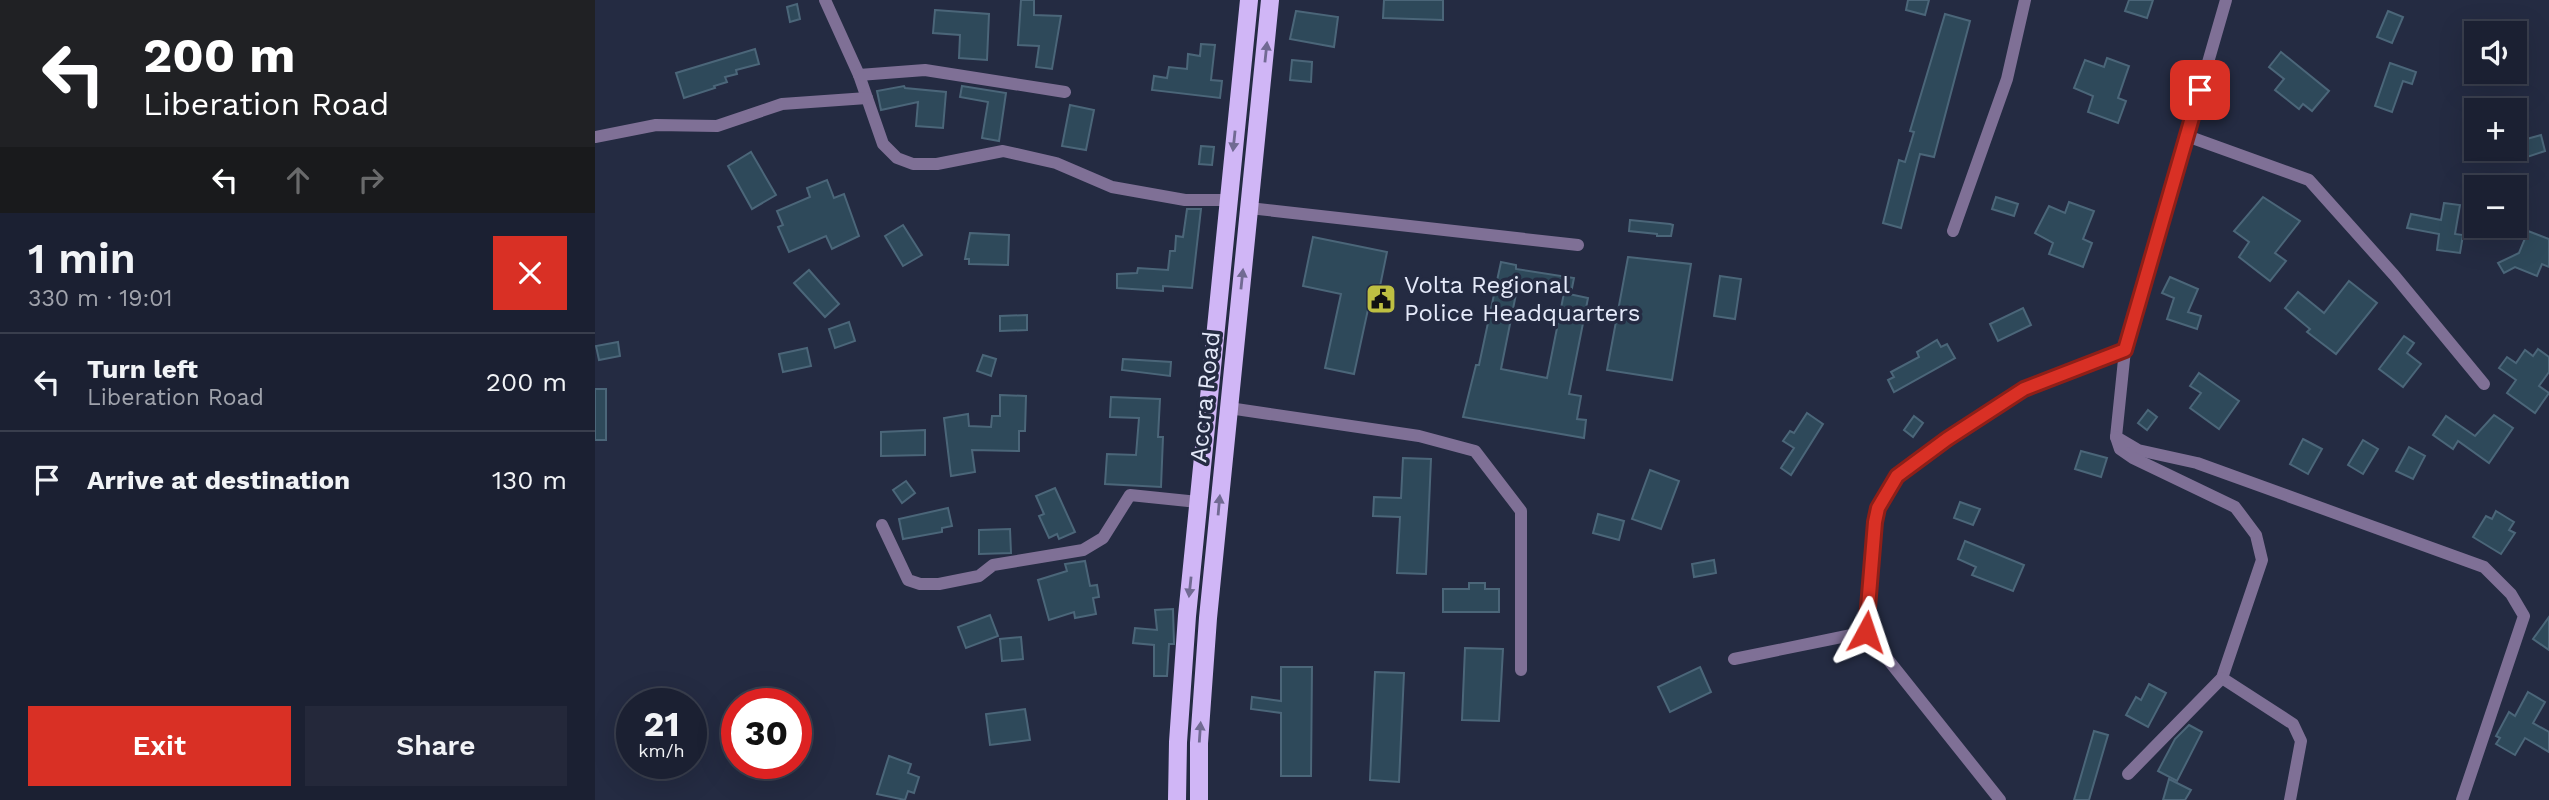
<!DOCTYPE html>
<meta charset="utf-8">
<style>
body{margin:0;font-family:"Work Sans",sans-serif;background:#24283a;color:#f1f3f6;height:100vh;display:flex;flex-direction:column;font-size:26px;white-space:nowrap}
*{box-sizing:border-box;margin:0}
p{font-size:23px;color:#a0a3ac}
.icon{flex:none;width:38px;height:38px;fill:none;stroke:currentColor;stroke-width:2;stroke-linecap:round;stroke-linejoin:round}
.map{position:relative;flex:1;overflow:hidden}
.panel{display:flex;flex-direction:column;background:#1b2032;width:595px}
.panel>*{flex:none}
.hud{background:#202124;color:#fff;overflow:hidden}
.tools{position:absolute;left:1869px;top:21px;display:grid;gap:14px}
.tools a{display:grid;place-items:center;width:63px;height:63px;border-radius:0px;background:#1b2032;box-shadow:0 7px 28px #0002,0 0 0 2px #393e4d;font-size:35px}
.speed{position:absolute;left:21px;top:688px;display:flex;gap:14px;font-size:35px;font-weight:700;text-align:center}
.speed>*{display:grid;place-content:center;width:91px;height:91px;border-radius:50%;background:#1b2032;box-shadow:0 7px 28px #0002,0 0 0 2px #393e4d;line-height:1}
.speed small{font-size:18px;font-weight:400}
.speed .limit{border:10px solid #d22;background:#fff;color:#111}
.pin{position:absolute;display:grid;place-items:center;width:60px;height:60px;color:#fff;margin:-30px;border-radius:14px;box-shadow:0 4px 10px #0006}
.me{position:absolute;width:77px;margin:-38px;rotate:5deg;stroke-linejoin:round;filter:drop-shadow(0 0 5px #0008)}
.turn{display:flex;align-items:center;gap:24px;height:147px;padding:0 28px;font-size:32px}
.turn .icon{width:91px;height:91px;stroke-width:2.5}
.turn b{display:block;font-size:49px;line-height:60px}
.lanes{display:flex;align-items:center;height:66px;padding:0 28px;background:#0003;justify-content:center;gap:35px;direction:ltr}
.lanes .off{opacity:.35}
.round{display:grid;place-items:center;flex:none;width:74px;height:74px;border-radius:0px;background:#24283a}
.headline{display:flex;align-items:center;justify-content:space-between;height:119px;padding:0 28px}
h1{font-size:42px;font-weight:600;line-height:52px}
.action{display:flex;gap:14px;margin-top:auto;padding:14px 28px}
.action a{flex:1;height:80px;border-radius:0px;background:#d93025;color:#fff;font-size:28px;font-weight:600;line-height:80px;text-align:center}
.action a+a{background:#24283a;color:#f1f3f6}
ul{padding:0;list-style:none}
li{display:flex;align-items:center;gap:21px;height:98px;padding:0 28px;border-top:2px solid #393e4d}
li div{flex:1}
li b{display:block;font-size:26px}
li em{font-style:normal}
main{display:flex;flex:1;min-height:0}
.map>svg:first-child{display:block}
.building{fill:#2e495a;stroke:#4b6679;stroke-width:2}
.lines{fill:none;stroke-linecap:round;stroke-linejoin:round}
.minor{stroke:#7f7096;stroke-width:12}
.primary{stroke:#d0b6f6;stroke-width:18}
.oneway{fill:#716a93}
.route-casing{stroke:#8d1f18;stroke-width:18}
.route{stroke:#d93025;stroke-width:12}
.labels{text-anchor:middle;stroke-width:7;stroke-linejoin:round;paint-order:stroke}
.poi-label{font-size:24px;fill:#e4e9f9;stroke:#242b42;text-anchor:start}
.street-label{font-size:24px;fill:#e4e9f9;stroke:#242b42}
</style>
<main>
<section class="panel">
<div class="hud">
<div class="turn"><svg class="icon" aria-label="left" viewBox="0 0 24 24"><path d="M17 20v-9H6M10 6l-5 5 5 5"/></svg><div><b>200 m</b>Liberation Road</div></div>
<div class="lanes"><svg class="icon" aria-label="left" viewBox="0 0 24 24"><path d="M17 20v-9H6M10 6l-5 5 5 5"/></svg><svg class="icon off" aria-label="ahead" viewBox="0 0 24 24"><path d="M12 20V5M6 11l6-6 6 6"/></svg><svg class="icon off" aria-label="right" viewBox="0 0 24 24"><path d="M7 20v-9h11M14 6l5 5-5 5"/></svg></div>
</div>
<div class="headline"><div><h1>1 min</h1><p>330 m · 19:01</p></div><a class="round" style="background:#d93025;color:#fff"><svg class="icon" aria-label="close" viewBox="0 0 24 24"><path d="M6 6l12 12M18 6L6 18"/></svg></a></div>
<ul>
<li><svg class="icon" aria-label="left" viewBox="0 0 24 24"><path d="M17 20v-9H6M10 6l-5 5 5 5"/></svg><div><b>Turn left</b><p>Liberation Road</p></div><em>200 m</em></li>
<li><svg class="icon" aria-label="arrive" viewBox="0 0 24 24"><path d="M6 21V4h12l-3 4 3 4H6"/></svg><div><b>Arrive at destination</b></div><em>130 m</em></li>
</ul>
<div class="action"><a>Exit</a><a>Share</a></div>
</section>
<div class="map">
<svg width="1954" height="800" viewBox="0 0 1954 800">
<rect width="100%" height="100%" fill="#242b42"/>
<!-- building -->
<g class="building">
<path d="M426,0h13v15l27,1 -9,53 -16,-2 3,-21 -21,-1z"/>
<path d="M789,0h59v20l-60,-2z"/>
<path d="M1313,0h21l-4,15 -19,-5z"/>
<path d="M1534,0h24l-6,18 -22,-7z"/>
<path d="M202,4l3,15 -10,3 -3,-15z"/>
<path d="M340,10l54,4 -2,46 -28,-2 1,-23 -27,-2z"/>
<path d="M701,11l42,6 -4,30 -44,-8z"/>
<path d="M1793,11l15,6 -11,26 -15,-6z"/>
<path d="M1350,14l25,7 -36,136 -14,-3 -19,74 -18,-5 16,-63 6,2 9,-30 -4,-1z"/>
<path d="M606,44l14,1 -4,35 11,1 -2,17 -68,-8 2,-14 13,2 2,-11 18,2 1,-15 12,2z"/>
<path d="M160,49l4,15 -23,6 1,4 -12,3 2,5 -13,4 1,2 -31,10 -8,-25z"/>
<path d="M1686,52l48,39 -17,20 -9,-7 -4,5 -24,-19 9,-11 -15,-12z"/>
<path d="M1512,58l22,8 -11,32 8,3 -8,22 -30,-11 5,-16 -19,-8 11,-28 19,7z"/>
<path d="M697,60l20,2 -1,20 -21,-2z"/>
<path d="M1795,63l26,9 -4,12 -9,-3 -11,31 -17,-6z"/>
<path d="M309,86l1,2 41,4 -3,36 -27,-2 2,-24 -37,8 -4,-19z"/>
<path d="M367,86l44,7 -7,48 -17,-3 6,-36 -28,-5z"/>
<path d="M475,105l24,5 -8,40 -24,-4z"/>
<path d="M1946,135l4,16 -18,6 -4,-17z"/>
<path d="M606,146l13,1 -2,18 -13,-1z"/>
<path d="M156,152l25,43 -24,14 -24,-43z"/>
<path d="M232,180l7,18 10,-4 15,42 -27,13 -6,-13 -37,16 -11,-25 5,-2 -6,-14 33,-14 -3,-9z"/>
<path d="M1401,197l22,7 -4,12 -22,-7z"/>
<path d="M1668,197l37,24 -25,32 11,8 -16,20 -31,-24 10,-15 -15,-11z"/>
<path d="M1474,202l25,9 -11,28 9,4 -9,24 -34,-13 4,-11 -18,-10 14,-27 16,7z"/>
<path d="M1849,203l16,2 -5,29 8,1 -3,18 -23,-3 2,-16 -32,-6 4,-14 30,6z"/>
<path d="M592,209h14l-9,79 -29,-2v5l-46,-3v-14l20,-1 1,-5 30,2 2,-19h5l1,-15 7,1z"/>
<path d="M1035,220l40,4 3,1 -2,11h-14v-2l-28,-3z"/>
<path d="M308,225l19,30 -19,11 -18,-30z"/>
<path d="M1933,231l21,8v28l-7,-3 -5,12 -22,-9 -11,6 -6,-10 21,-10z"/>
<path d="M375,233l39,2 -1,30 -39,-1v-5h-4z"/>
<path d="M718,237l74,15 -10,49 -7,-1 -16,74 -29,-6 16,-74 -38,-8z"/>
<path d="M1033,257l63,7 -19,116 -65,-10z"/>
<path d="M906,262l15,3v4l58,9 -3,15 -53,-9 -17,85 46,9 17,-85 24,5 -19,96 12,2 -4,23 9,1 -2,18 -121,-21 13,-52h3z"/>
<path d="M214,270l30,34 -14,13 -31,-34z"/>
<path d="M1125,276l21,3 -6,40 -21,-3z"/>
<path d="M1575,277l28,12 -10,23 13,4 -4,13 -30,-10 7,-21 -12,-5z"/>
<path d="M1754,281l28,22 -41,51 -29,-22 3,-3 -25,-21 13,-16 26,21z"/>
<path d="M1428,308l8,17 -33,16 -8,-17z"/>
<path d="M432,315v15l-27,1v-15z"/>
<path d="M254,322l6,19 -20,7 -6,-19z"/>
<path d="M1809,336l10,7 -7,10 14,11 -18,23 -24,-18z"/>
<path d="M1342,340l4,7 6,-3 8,14 -61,34 -6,-12 6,-3 -3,-5 28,-15 -2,-5z"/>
<path d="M23,342l2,14 -21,4 -3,-14z"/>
<path d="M212,348l4,18 -28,6 -4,-18z"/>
<path d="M1943,349l11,8v15l-10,14 10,7 -14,20 -28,-20 9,-13 -17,-12 8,-11 9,6 9,-13 8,6z"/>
<path d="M388,355l13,4 -5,17 -14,-5z"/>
<path d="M528,359l48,3 -1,14 -48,-6z"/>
<path d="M1604,373l40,28 -20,28 -29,-21 11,-15 -11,-7z"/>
<rect x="0" y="389" width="11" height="51"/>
<path d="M405,395l26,1 -1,35h-6v20l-47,-1 3,22 -24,4 -7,-58 24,-4 1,12 22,1 1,-11h8z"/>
<path d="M516,397l49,2 -2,38h5l-2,50 -56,-3 2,-30 29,1 3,-37 -29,-1z"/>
<path d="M1553,410l9,7 -10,13 -9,-7z"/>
<path d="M1212,413l16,11 -32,51 -10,-7 13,-20 -11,-7 7,-10 4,2z"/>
<path d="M1899,415l19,13 -24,35 -31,-22 -5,8 -20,-14 13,-19 29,20z"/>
<path d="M1319,416l9,7 -10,14 -9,-7z"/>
<path d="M330,430v25l-44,1v-24z"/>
<path d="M1708,439l19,10 -14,25 -18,-10z"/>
<path d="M1768,440l15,9 -15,25 -15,-9z"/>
<path d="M1814,447l16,9 -12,23 -17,-8z"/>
<path d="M1486,451l26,7 -6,19 -26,-8z"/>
<path d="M808,458l28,1 -5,115 -29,-1 3,-56 -27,-1 1,-19 27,1z"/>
<path d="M1055,470l29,11 -18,48 -29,-10z"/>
<path d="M311,481l9,12 -13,10 -9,-13z"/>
<path d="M460,488l20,44 -16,7 -2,-5 -8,4 -10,-22 5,-2 -8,-18z"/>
<path d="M1365,502l20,7 -7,16 -19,-7z"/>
<path d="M353,508l4,18 -10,2v4l-39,7 -4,-20z"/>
<path d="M1901,511l18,11 -5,8 6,3 -14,21 -28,-17 13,-21 6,3z"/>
<path d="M1003,514l26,7 -5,19 -26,-7z"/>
<path d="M415,529l1,24 -32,1v-24z"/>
<path d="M1370,541l59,24 -11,26 -41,-16 4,-8 -18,-8z"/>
<path d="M1119,560l2,13 -22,4 -2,-13z"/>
<path d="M490,561l5,25 7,-1 2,12 -6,1 3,16 -21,4 -1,-6 -25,8 -11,-40 29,-9 -2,-7z"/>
<path d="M874,583h16v6h14v23h-56v-23h26z"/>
<path d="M578,609l1,35h-5l-2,32h-13v-31l-21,-2 2,-15 22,2 -2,-20z"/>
<path d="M395,615l8,21 -32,12 -8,-21z"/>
<path d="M1954,617v33l-16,-11z"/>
<path d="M426,637l2,22 -21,2 -2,-22z"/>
<path d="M870,648l38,1 -4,72 -37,-1z"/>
<path d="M686,667h31l-1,109h-30v-63l-30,-4 1,-12 29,4z"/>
<path d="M1105,667l11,25 -41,20 -12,-25z"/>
<path d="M780,672l29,1 -5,109 -29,-2z"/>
<path d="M1554,684l17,9 -18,34 -22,-12 10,-18 5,3z"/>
<path d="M1933,692l17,10 -12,21 16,9v20l-24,-14 -10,17 -19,-11 4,-6 -4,-2 13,-24 6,4z"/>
<path d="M430,709l5,31 -40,5 -4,-31z"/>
<path d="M1594,725l13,7 -25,49 -19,-10 17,-32z"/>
<path d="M1499,731l14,4 -19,65h-15z"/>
<path d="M294,756l22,8 -3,9 11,4 -5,16 -6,-2 -3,9 -28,-6z"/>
<path d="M1574,779l22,11 -6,10h-22z"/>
</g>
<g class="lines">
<!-- minor -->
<g class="minor">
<path d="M230,0l34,75 24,69 14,14 16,6h24l66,-13 53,12 56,24 73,13h43"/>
<path d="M264,75l66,-5 140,22"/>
<path d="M1592,136l122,44 85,95 90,109"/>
<path d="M0,137l61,-12 61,1 65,-22 85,-6"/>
<path d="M654,208l329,37"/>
<path d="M1358,231l54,-152 18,-79"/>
<path d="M1530,350l-9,87 22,13 59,13 287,104 27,27 13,22 -62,184"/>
<path d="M634,408l190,28 56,15 46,60v159"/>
<path d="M1521,437l4,12 13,9 102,49 21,28 6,25 -40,118 -94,96"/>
<path d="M287,525l26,55 12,4h19l40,-8 14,-11 90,-15 20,-12 27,-43 68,7"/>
<path d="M1139,659l132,-27"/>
<path d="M1627,678l71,46 8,17 -11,59"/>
<path d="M1405,800l-134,-168 9,-110 3,-14 19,-32 50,-37 77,-50 101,-39 101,-350"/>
</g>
<!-- primary -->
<g class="primary">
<path d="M582,800l1,-58 9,-126 62,-616"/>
<path d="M604,800v-57l9,-125 62,-618"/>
</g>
</g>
<!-- one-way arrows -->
<defs><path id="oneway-solid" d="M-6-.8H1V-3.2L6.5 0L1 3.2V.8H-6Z" transform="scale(1.75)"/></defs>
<g class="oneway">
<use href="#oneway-solid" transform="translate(671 52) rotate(-84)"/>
<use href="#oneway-solid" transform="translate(639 141) rotate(96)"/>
<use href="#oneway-solid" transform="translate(647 279) rotate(-84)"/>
<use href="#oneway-solid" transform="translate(624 505) rotate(-85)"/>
<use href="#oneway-solid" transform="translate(595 587) rotate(96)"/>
<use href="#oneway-solid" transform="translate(605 732) rotate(-86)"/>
</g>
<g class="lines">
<!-- route casing -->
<g class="route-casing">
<path id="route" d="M1271,632l9,-110 3,-14 19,-32 50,-37 77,-50 101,-39 75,-260"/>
</g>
<!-- route -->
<use href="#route" class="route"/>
</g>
<!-- icons -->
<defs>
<g id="civic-square" transform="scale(1.575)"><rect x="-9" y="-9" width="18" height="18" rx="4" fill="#bebf42" stroke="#242b42"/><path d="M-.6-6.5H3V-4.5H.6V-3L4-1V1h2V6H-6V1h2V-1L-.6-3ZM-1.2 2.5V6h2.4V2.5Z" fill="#111"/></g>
</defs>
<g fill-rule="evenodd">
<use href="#civic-square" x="786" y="299"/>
</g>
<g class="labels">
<!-- poi labels -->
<g class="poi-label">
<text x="809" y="293">Volta Regional<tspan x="809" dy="28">Police Headquarters</tspan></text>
</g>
<!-- street labels -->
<g class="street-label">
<text transform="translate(610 397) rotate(-84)" y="8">Accra Road</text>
</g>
</g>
</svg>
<div class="tools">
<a><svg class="icon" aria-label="sound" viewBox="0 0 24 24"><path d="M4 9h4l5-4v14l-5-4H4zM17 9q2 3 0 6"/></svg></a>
<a>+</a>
<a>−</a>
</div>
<div class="speed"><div>21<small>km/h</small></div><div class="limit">30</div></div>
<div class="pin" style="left:1605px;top:90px;background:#d93025"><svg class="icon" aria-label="arrive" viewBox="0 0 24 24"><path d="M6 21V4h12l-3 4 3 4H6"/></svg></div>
<svg class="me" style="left:1271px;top:632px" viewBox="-20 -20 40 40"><path d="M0-17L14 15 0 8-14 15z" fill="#d93025" stroke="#fff" stroke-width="4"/></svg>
</div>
</main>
